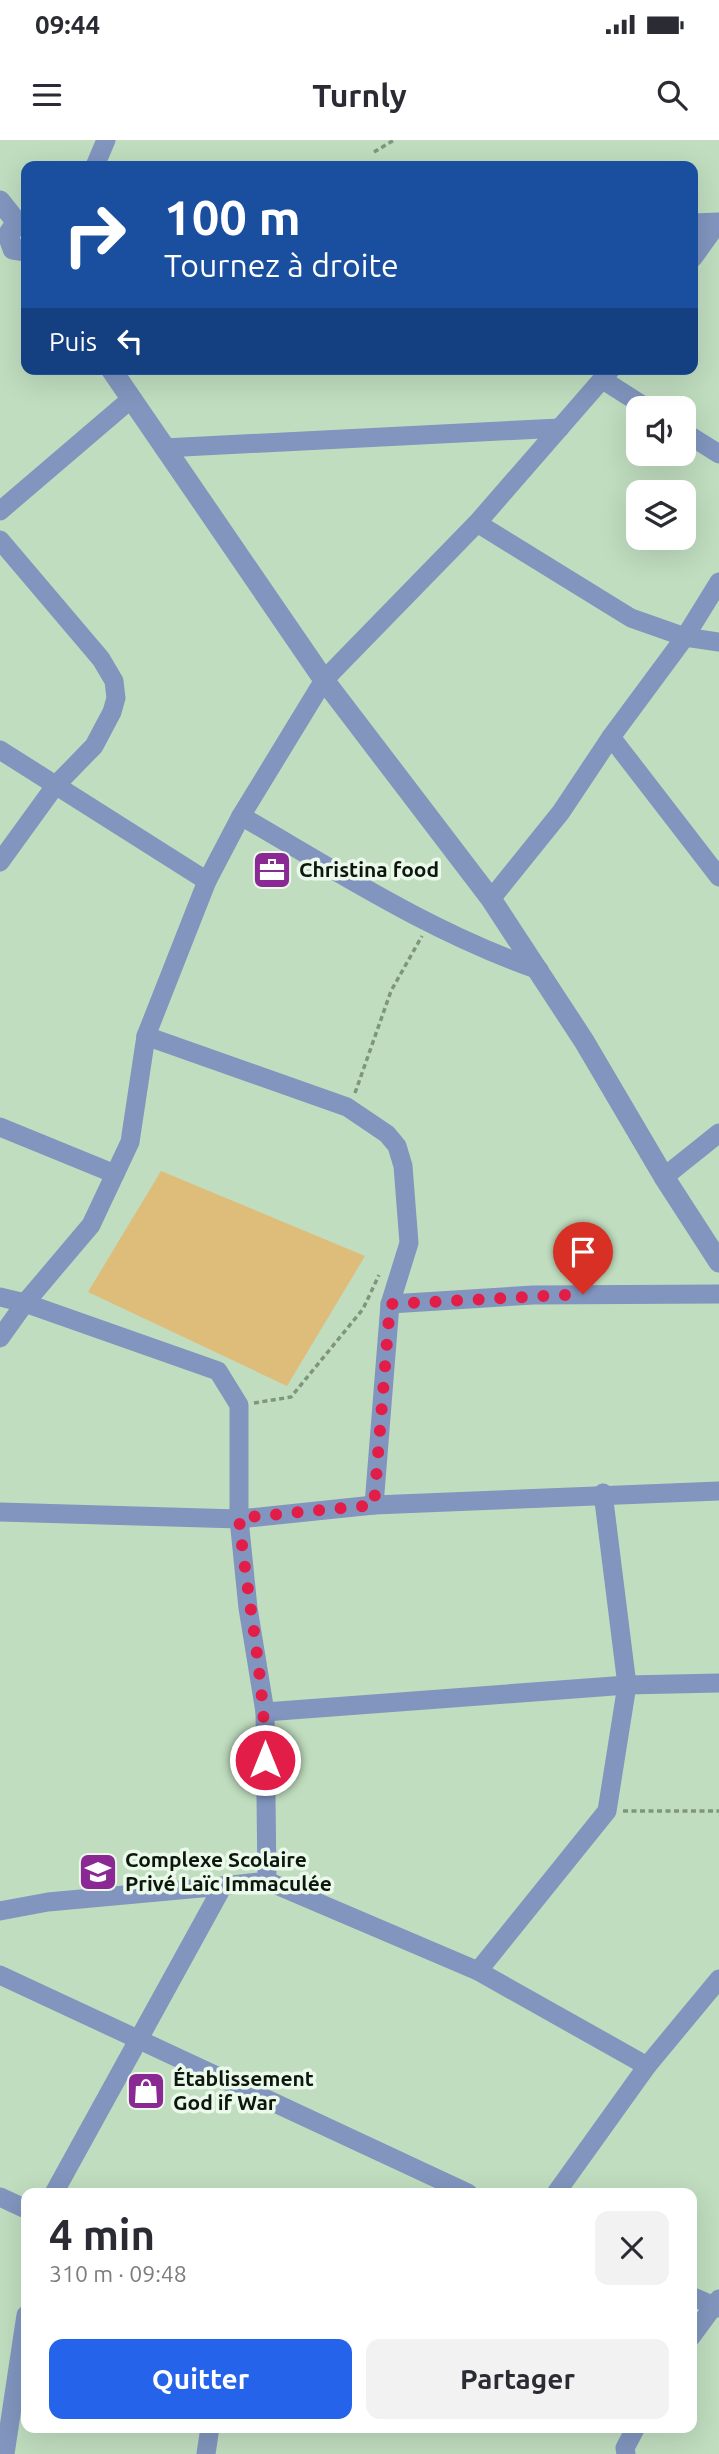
<!DOCTYPE html>
<html lang="fr">
<meta charset="utf-8">
<style>
body{margin:0;font-family:Ubuntu,sans-serif;background:#f2f2f3;color:#2b2b33;height:100vh;display:flex;flex-direction:column;font-size:26px;white-space:nowrap}
*{box-sizing:border-box;margin:0}
p{font-size:23px;color:#7c7c81}
.icon{flex:none;width:38px;height:38px;fill:none;stroke:currentColor;stroke-width:2;stroke-linecap:round;stroke-linejoin:round}
.map{position:relative;flex:1;overflow:hidden}
.side{position:absolute;left:21px;top:2048px;width:676px;height:245px;display:flex;flex-direction:column;background:#fff;border-radius:14px;box-shadow:0 7px 28px #0002}
.side>*{flex:none}
.guide{position:absolute;left:21px;top:21px;width:677px;height:214px;border-radius:14px;box-shadow:0 7px 28px #0002;background:#1a4fa0;color:#fff;overflow:hidden}
.tools{position:absolute;left:626px;top:256px;display:grid;gap:14px}
.tools a{display:grid;place-items:center;width:70px;height:70px;border-radius:14px;background:#fff;box-shadow:0 7px 28px #0002;font-size:35px}
.pin{position:absolute;display:grid;place-items:center;width:60px;height:60px;color:#fff;margin:-72px -30px;border-radius:50% 50% 50% 0;rotate:-45deg;box-shadow:0 0 7px #0007}
.pin .icon{rotate:45deg}
.me{position:absolute;width:77px;margin:-38px;rotate:0deg;stroke-linejoin:round;filter:drop-shadow(0 0 5px #0008)}
.turn{display:flex;align-items:center;gap:24px;height:147px;padding:0 28px;font-size:32px}
.turn .icon{width:91px;height:91px;stroke-width:2.5}
.turn b{display:block;font-size:49px;line-height:60px}
.then{display:flex;align-items:center;height:66px;padding:0 28px;background:#0003;gap:14px;font-size:26px}
.round{display:grid;place-items:center;flex:none;width:74px;height:74px;border-radius:14px;background:#f2f2f3}
.headline{display:flex;align-items:center;justify-content:space-between;height:119px;padding:0 28px}
h1{font-size:42px;font-weight:600;line-height:52px}
.action{display:flex;gap:14px;margin-top:auto;padding:14px 28px}
.action a{flex:1;height:80px;border-radius:14px;background:#2563eb;color:#fff;font-size:28px;font-weight:600;line-height:80px;text-align:center}
.action a+a{background:#f2f2f3;color:#2b2b33}
.status{display:flex;justify-content:space-between;align-items:center;height:49px;padding:0 35px;background:#fff;direction:ltr}
.status svg{height:19px;fill:currentColor}
header{display:flex;justify-content:space-between;align-items:center;height:91px;padding:0 28px;background:#fff;font-size:32px;font-weight:600}
.map>svg:first-child{display:block}
.green{fill:#debd7b}
.lines{fill:none;stroke-linecap:round;stroke-linejoin:round}
.path{stroke:#7f957e;stroke-width:3.5;stroke-dasharray:5 3.5;stroke-linecap:butt}
.minor{stroke:#8195be;stroke-width:19}
.tertiary{stroke:#8195be;stroke-width:21}
.route{stroke:#e11d48;stroke-width:12;stroke-dasharray:0 21.6}
.labels{text-anchor:middle;stroke-width:7;stroke-linejoin:round;paint-order:stroke}
.poi-label{font-size:21px;font-weight:bold;fill:#0d170d;stroke:#eaf9ea;text-anchor:start}
</style>
<div class="status"><b>09:44</b><svg viewBox="0 0 49 12"><path d="M0 12V9h3v3zM5 12V6h3v6zM10 12V3h3v9zM15 12V0h3v12zM26 1h20v11H26zM47 4h2v5h-2z"/></svg></div>
<header><svg class="icon" aria-label="menu" viewBox="0 0 24 24"><path d="M4 6h16M4 12h16M4 18h16"/></svg>Turnly<svg class="icon" aria-label="search" viewBox="0 0 24 24"><circle cx="10" cy="10" r="6"/><path d="M15 15l6 6"/></svg></header>
<div class="map">
<svg width="719" height="2314" viewBox="0 0 719 2314">
<rect width="100%" height="100%" fill="#c0ddbf"/>
<!-- green -->
<path class="green" d="M161,1031l204,85 -78,130 -199,-94z"/>
<g class="lines">
<!-- path -->
<g class="path">
<path d="M374,12l20,-12"/>
<path d="M355,953l36,-102 31,-55"/>
<path d="M254,1263l37,-6 72,-88 16,-34"/>
<path d="M623,1671h96"/>
</g>
<!-- minor -->
<g class="minor">
<path d="M95,26l11,-26"/>
<path d="M693,118l25,-35"/>
<path d="M603,240l44,28"/>
<path d="M684,292l35,22"/>
<path d="M164,308l396,-20"/>
<path d="M0,371l131,-112"/>
<path d="M477,383l154,95 54,19 34,5"/>
<path d="M0,400l101,119 13,22 2,17 -4,14 -18,34 -39,40 -55,76"/>
<path d="M611,597l108,140"/>
<path d="M0,610l207,131"/>
<path d="M241,676c97,56 191,117 298,154"/>
<path d="M491,759l70,-87 50,-75 74,-100 34,-55"/>
<path d="M146,896l201,71 40,27 10,12 6,20 6,77 -19,61 -16,201"/>
<path d="M0,987l115,47"/>
<path d="M664,1037l55,-44"/>
<path d="M0,1157l25,6 193,68 21,34v114l9,89 17,104 2,169"/>
<path d="M390,1164l143,-9 186,-1"/>
<path d="M0,1198l25,-35 66,-78 39,-83 16,-106 61,-155 34,-65 83,-136 153,-157 134,-154"/>
<path d="M0,1372l239,7 135,-14 345,-14"/>
<path d="M265,1572l362,-27 92,-2"/>
<path d="M0,1771l48,-9 175,-16"/>
<path d="M478,1831l129,-160 20,-126 -24,-192"/>
<path d="M0,1835l468,218"/>
<path d="M54,2053l169,-307 44,-5 211,90 169,95"/>
<path d="M556,2053l91,-127 72,-87"/>
<path d="M0,2057l26,12"/>
<path d="M691,2156l28,12"/>
<path d="M691,2197l28,-38"/>
<path d="M5,2314l21,-139"/>
<path d="M206,2314l4,-27"/>
<path d="M626,2314l-1,-6 11,-21"/>
</g>
<!-- tertiary -->
<g class="tertiary">
<path d="M0,61l19,24"/>
<path d="M693,84l26,-1"/>
<path d="M26,86h-12l-6,9 5,14 13,2"/>
<path d="M111,229l213,311 167,219 93,142 80,136 55,85"/>
</g>
</g>
<g class="lines">
<!-- route -->
<path class="route" d="M265,1620c0,-80 -18,-162 -26,-242l135,-13 16,-201 193,-10"/>
</g>
<!-- icons -->
<defs>
<g id="office-square" transform="scale(2.0125)"><rect x="-9" y="-9" width="18" height="18" rx="4" fill="#8a2993" stroke="#eaf9ea"/><path d="M-6-3h4V-5.5h4V-3h4V5H-6ZM-1-4.5V-3h2v-1.5ZM-6 0V1H6V0Z" fill="#fff"/></g>
<g id="school-square" transform="scale(2.0125)"><rect x="-9" y="-9" width="18" height="18" rx="4" fill="#8a2993" stroke="#eaf9ea"/><path d="M0-5L7-2L0 1L-7-2ZM-4 1L0 2.5L4 1V4Q0 6-4 4Z" fill="#fff"/></g>
<g id="shop-square" transform="scale(2.0125)"><rect x="-9" y="-9" width="18" height="18" rx="4" fill="#8a2993" stroke="#eaf9ea"/><path d="M-5-2.5h2.3a2.7 3.5 0 0 1 5.4 0H5L5.5 6h-11ZM-1.5-2.5h3a1.5 2.3 0 0 0-3 0Z" fill="#fff"/></g>
</defs>
<g fill-rule="evenodd">
<use href="#office-square" x="272" y="730"/>
<use href="#school-square" x="98" y="1732"/>
<use href="#shop-square" x="146" y="1951"/>
</g>
<g class="labels">
<!-- poi labels -->
<g class="poi-label">
<text x="299" y="737">Christina food</text>
<text x="125" y="1727">Complexe Scolaire<tspan x="125" dy="24">Privé Laïc Immaculée</tspan></text>
<text x="173" y="1946">Établissement<tspan x="173" dy="24">God if War</tspan></text>
</g>
</g>
</svg>
<div class="tools">
<a><svg class="icon" aria-label="sound" viewBox="0 0 24 24"><path d="M4 9h4l5-4v14l-5-4H4zM17 9q2 3 0 6"/></svg></a>
<a><svg class="icon" aria-label="layers" viewBox="0 0 24 24"><path d="M12 4l9 5-9 5-9-5zM3 14l9 5 9-5"/></svg></a>
</div>
<div class="pin" style="left:583px;top:1154px;background:#d93025"><svg class="icon" aria-label="arrive" viewBox="0 0 24 24"><path d="M6 21V4h12l-3 4 3 4H6"/></svg></div>
<svg class="me" style="left:265px;top:1620px" viewBox="-20 -20 40 40"><circle r="17" fill="#e11d48" stroke="#fff" stroke-width="3"/><path d="M0-11L8 9 0 5-8 9z" fill="#fff"/></svg>
<div class="guide">
<div class="turn"><svg class="icon" aria-label="right" viewBox="0 0 24 24"><path d="M7 20v-9h11M14 6l5 5-5 5"/></svg><div><b>100 m</b>Tournez à droite</div></div>
<div class="then">Puis<svg class="icon" aria-label="left" viewBox="0 0 24 24"><path d="M17 20v-9H6M10 6l-5 5 5 5"/></svg></div>
</div>
<section class="side">
<div class="headline"><div><h1>4 min</h1><p>310 m · 09:48</p></div><a class="round"><svg class="icon" aria-label="close" viewBox="0 0 24 24"><path d="M6 6l12 12M18 6L6 18"/></svg></a></div>
<div class="action"><a>Quitter</a><a>Partager</a></div>
</section>
</div>
